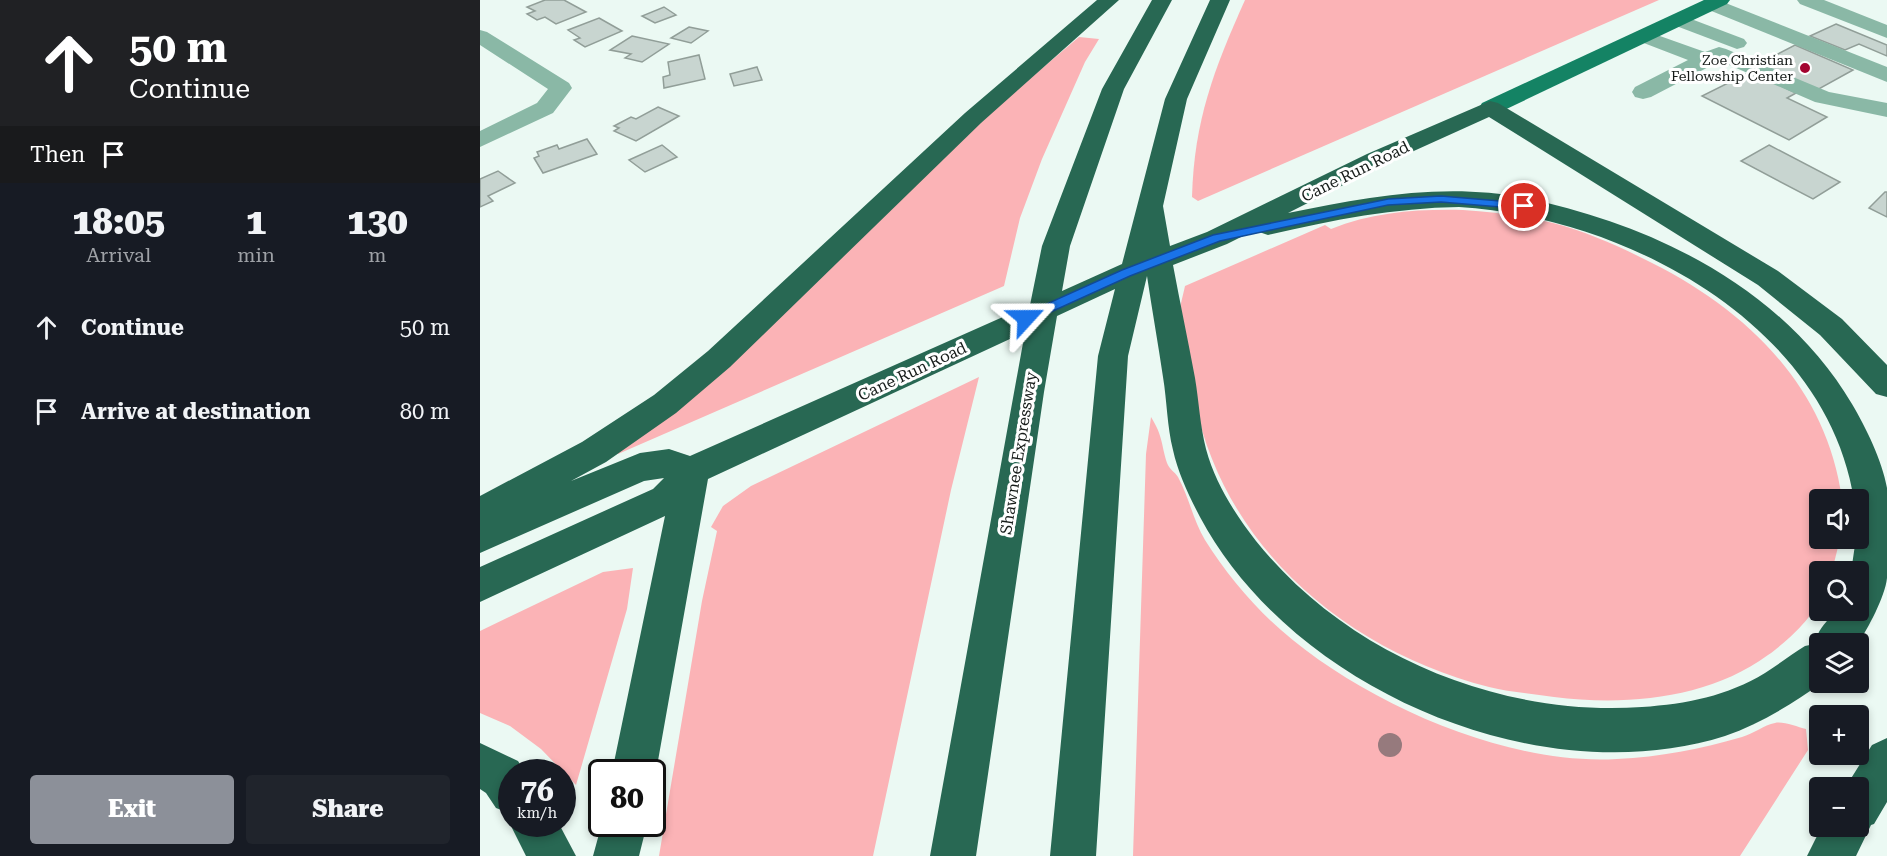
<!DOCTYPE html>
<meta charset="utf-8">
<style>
body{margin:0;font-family:"Roboto Serif",serif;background:#20242c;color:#f1f3f6;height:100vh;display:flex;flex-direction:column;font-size:22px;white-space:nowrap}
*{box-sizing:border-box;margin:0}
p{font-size:20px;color:#9ea1a6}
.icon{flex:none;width:33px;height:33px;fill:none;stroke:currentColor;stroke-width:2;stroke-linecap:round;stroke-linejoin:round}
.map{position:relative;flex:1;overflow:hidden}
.panel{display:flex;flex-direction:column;background:#171b24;width:480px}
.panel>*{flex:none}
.top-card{background:#202124;color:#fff;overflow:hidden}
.buttons{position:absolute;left:1329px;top:489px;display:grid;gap:12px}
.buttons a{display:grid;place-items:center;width:60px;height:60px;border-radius:6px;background:#171b24;box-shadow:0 3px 9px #0003;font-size:30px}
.speed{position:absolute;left:18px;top:759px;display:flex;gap:12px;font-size:30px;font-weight:700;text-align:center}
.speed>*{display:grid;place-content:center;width:78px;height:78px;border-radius:50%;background:#171b24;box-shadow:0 3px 9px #0003;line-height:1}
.speed small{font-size:15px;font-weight:400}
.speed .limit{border:3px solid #111;border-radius:9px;background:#fff;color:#111}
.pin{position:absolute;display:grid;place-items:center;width:51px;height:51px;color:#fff;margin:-26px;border:3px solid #fff;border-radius:50%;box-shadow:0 2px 6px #0007}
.me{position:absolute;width:66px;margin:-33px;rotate:66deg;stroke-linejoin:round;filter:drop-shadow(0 0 4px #0008)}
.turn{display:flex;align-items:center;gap:21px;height:126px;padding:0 30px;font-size:27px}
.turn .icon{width:78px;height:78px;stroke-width:2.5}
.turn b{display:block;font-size:42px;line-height:51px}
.then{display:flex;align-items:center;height:57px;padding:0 30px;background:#0003;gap:12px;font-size:22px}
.eta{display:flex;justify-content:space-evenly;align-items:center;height:102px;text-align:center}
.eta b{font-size:36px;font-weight:800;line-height:42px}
.primary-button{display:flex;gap:12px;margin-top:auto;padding:12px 30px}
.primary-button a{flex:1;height:69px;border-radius:6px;background:#8c9099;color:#fff;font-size:24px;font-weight:800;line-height:69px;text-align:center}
.primary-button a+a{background:#20242c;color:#f1f3f6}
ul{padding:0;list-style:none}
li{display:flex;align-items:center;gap:18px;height:84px;padding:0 30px}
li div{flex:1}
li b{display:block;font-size:22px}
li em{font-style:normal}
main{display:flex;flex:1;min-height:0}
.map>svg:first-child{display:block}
.green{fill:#fbb3b6}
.building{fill:#c8d5d0;stroke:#919e98;stroke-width:1.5}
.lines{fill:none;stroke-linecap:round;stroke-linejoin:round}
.minor{fill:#8ab8a6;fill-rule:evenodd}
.major{fill:#148364;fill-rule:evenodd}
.highway{fill:#286853;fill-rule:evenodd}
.tree{fill:#967a7d}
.route{fill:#1a73e8;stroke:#114b97;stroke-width:1.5}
.poi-dot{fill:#a30430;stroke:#fff;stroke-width:2}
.labels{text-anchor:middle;stroke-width:6;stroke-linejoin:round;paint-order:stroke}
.far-poi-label{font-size:14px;fill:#171c1a;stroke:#fff;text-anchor:end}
.street-label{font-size:16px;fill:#171c1a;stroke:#fff}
</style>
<main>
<section class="panel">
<div class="top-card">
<div class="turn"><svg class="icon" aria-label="ahead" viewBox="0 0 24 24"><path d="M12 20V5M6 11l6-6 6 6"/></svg><div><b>50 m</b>Continue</div></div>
<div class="then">Then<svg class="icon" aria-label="arrive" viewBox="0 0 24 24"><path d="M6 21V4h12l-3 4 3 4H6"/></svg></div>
</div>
<div class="eta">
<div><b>18:05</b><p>Arrival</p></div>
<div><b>1</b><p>min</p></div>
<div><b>130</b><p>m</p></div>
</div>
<ul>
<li><svg class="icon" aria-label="ahead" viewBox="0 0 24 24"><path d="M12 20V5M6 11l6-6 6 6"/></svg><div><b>Continue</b></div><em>50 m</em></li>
<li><svg class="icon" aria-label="arrive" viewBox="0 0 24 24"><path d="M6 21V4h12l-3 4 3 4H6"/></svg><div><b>Arrive at destination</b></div><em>80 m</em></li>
</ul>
<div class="primary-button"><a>Exit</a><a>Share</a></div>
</section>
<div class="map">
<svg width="1407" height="856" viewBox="0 0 1407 856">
<rect width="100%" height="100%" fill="#ebf9f3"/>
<!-- green -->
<g class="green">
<path d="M765,0h414l-461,201 -6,-4c2,-76 22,-128 53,-197z"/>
<path d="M599,37l20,2 -14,23 -43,97 -22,59 -16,68 -386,168v-3l201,-176 188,-177z"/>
<path d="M983,210c31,2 61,6 90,13 31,8 61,21 89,35 102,49 184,126 200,241l-22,1v38l20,1 -8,32 -12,1c-1,8 2,20 -1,28 -7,19 -35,44 -51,55 -60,44 -142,51 -214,42 -21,-3 -44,-5 -65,-10 -141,-36 -264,-138 -294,-285 -4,-20 -8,-40 -12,-60 -1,-7 -4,-16 -4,-23 0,-11 4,-23 6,-33l140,-61 6,4c42,-17 87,-20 132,-19z"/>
<path d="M499,377l-28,113 -78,366h-214l43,-255 15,-70 -6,-4 12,-21 28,-20z"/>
<path d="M671,417c12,19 10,27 16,46 2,6 8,9 11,14 11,20 15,43 27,63 20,32 47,65 76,90 82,72 225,136 336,129 43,-2 84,-10 125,-22 11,-3 22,-12 33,-14 8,-2 22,4 31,6l2,21 -68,106h-607l13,-402z"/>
<path d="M153,568l-6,41 -51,176 -35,-36 -31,-23 -30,-13v-82l123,-59z"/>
</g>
<!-- building -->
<g class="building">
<path d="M65,0h19l22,12 -30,12 -11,-7 -8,3 -10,-6 8,-3 -8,-4z"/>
<path d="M184,7l12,8 -21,8 -13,-7z"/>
<path d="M119,18l23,13 -37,16 -11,-7 6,-2 -12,-8z"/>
<path d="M1356,24l51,21v11l-28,-12 -14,6 -35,-14z"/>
<path d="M209,27l19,4 -17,12 -20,-5z"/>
<path d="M152,36l37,8 -27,18 -17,-4 6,-4 -21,-4z"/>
<path d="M1315,45l58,25 -36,20 -58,-26z"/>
<path d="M219,55l6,24 -41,9 -1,-11 7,-2 -2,-13z"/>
<path d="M277,67l5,13 -28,6 -4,-12z"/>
<path d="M1270,72l46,21 -9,5 40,19 -38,23 -87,-44z"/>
<path d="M178,107l21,9 -43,25 -22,-10 5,-3 -5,-2 17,-9 5,2z"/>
<path d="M107,139l10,15 -54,19 -9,-15 5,-2 -2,-4 20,-7 2,4z"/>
<path d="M182,145l15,12 -32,15 -16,-12z"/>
<path d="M1289,145l71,37 -27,17 -72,-38z"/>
<path d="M18,171l17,12 -27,13 5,5 -13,6v-28z"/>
<path d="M1405,192h2v25l-18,-9z"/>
</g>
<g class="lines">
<!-- minor -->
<g class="minor">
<path d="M1224,0h14l169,67v15l-183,-74 -3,-4z"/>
<path d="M1317,0h27l63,25v13l-87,-34z"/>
<path d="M1198,14l66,25 3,4 -3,4 -7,2 -66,-25 -3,-4 3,-4z"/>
<path d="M0,30l7,2 82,51 3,5 -19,25 -73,34v-16l57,-28 11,-14 -68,-44z"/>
<path d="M1163,30l62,22 14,-5 7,2 103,43 58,11v14l-72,-15 -95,-41 -69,36 -8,2 -8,-2 -3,-5 3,-5 53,-27 -52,-20 -3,-4 3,-4z"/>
</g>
<!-- major -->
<path class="major" d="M1224,0h26l-3,4 -229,109 -8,2 -8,-2 -3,-5 3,-5z"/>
<!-- highway -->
<g class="highway">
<path d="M617,0h22l-138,123 -251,244 -54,46 -70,49 -35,19 69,-28 29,-4 21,7 340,-151 12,-59 60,-157 50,-89h20l-48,89 -54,157 -8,45 60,-27 43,-165 45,-99h20l-43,99 -24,107 7,40 37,-14 160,-78 123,-53 8,2 280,168 64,48 45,46v32l-11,-3 -56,-59 -62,-50 -269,-168 -104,47 -97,49c77,-16 158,-31 237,-15 130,27 258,90 327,206 14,24 30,56 35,84 0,12 0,27 0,40 0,16 0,34 0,50 -2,19 -19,50 -29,66h-38v38h3c-31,22 -63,42 -98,54 -187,59 -434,-48 -525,-219 -11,-21 -22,-44 -27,-67 -6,-24 -6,-49 -10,-73 -5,-34 -11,-67 -16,-101l-19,80 -32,500h-46l48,-500 17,-67 -58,27 -13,76 -68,464h-46l95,-524 -317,147 -52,293 -4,8v-8h-40l53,-256 -185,86v-35l173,-78 11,-11 -20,3 -164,72v-57l102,-54 72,-47 54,-44 257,-238zM979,207c164,10 367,115 395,293h4v38h-2l-5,34h7v38h-23c-5,9 -13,15 -17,24 0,1 -3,8 -4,9 -2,2 -6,2 -9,3 -13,8 -26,18 -40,27 -38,23 -78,31 -123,34 -143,10 -295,-52 -386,-166 -21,-27 -41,-58 -50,-92 -6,-23 -7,-47 -11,-71 -7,-38 -15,-75 -22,-113l54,-21 30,-15 2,3 9,3c64,-15 126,-27 191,-28z"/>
<path d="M1407,738v64l-13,22 -3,1 -15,31h-49l15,-30h36v-38h-13l27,-43z"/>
<path d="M0,743l38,18 7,11h-13v42l-16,-6 -10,-15 -6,-4z"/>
<path d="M32,821v3h47l17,32h-50l-16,-32z"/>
<path d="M122,823l45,1 -8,32h-46z"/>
</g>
</g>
<!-- trees -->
<circle class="tree" cx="910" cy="745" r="12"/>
<!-- route -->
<path class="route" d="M961,196l83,7 5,3 -5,3 -83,-7 -53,3 -168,36 -90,35 -99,45 -5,2 -6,-5 2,-3 100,-45 91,-35 175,-36z"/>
<!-- markers -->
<circle class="poi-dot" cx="1325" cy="68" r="6"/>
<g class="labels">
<!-- far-poi labels -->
<g class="far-poi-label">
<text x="1313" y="65">Zoe Christian<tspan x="1313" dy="16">Fellowship Center</tspan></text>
</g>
<!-- street labels -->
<g class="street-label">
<text transform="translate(875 171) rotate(-26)" y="6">Cane Run Road</text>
<text transform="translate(432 371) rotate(-25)" y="6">Cane Run Road</text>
<text transform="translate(538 453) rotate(-81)" y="6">Shawnee Expressway</text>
</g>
</g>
</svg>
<div class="buttons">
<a><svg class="icon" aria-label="sound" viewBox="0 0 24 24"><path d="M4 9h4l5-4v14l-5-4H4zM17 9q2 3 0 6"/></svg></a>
<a><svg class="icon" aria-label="search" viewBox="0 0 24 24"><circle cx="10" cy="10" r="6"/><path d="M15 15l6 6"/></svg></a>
<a><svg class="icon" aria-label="layers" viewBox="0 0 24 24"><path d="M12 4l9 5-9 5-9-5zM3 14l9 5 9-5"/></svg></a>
<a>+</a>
<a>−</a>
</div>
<div class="speed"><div>76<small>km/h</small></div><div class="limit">80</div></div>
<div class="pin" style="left:1044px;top:206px;background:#d93025"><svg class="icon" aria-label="arrive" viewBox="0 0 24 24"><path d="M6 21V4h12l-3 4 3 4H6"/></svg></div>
<svg class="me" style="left:546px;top:318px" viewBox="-20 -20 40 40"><path d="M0-17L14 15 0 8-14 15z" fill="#1a73e8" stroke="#fff" stroke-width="4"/></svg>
</div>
</main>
